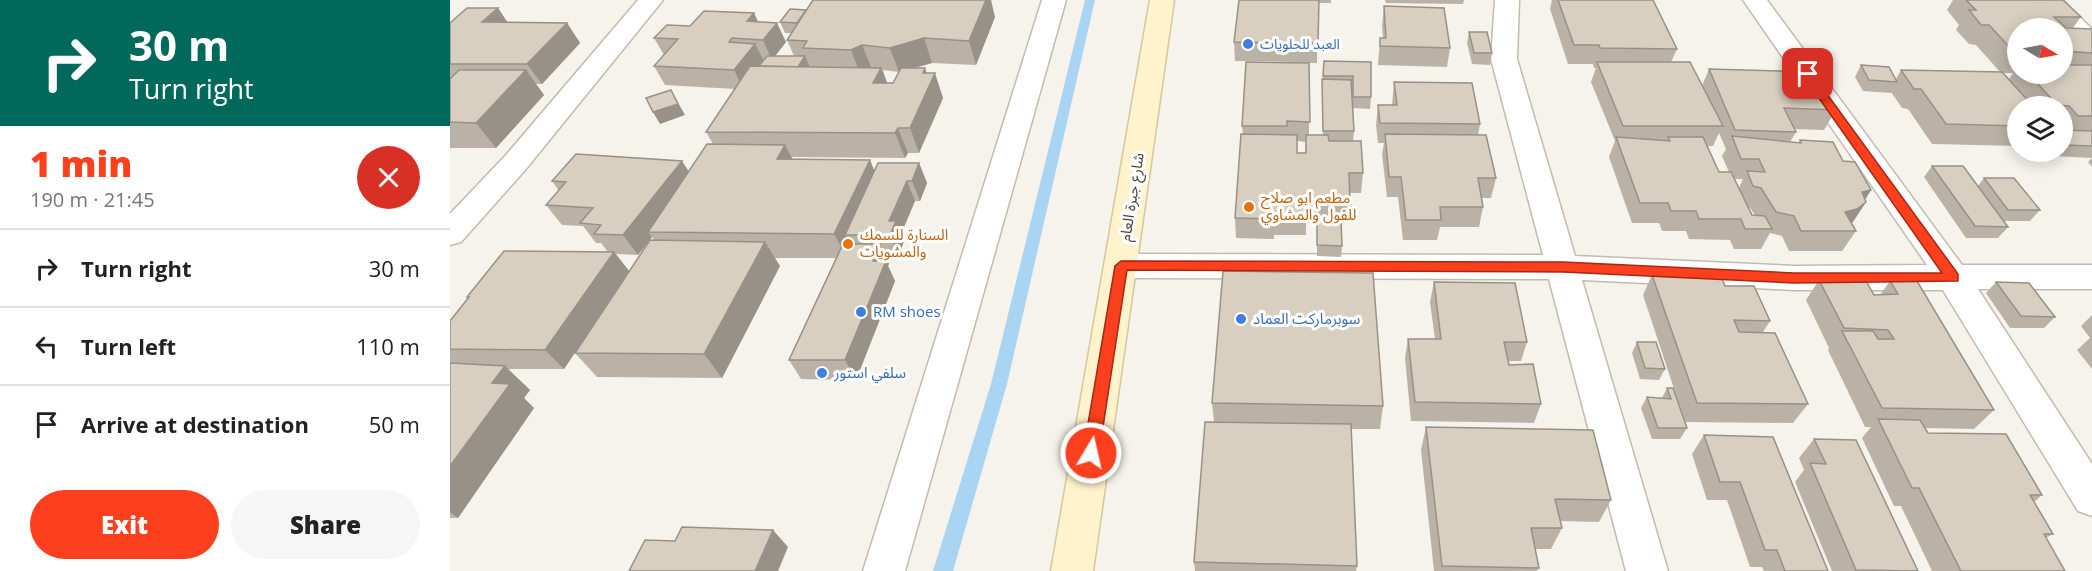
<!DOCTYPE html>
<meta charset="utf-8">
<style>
body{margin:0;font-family:"Open Sans","Noto Sans Arabic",sans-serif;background:#f6f6f6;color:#222;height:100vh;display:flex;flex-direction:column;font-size:22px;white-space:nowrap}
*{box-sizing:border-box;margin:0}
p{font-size:20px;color:#767676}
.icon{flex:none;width:33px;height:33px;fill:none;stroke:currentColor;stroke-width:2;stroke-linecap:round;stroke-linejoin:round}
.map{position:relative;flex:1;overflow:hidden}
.panel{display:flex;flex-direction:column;background:#fff;width:450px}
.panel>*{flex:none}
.hud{background:#00695c;color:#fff;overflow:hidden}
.needle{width:39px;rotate:100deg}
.tools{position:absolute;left:1557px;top:18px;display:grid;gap:12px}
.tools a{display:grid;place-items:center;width:66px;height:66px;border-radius:50%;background:#fff;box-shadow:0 3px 15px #0003;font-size:30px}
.pin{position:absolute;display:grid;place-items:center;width:51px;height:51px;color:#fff;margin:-26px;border-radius:12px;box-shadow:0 3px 9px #0006}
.me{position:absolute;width:66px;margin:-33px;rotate:9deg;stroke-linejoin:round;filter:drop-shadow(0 0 4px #0008)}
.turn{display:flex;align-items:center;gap:21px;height:126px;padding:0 30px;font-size:27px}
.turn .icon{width:78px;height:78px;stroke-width:2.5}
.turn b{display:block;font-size:42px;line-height:51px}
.round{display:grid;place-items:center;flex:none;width:63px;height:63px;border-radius:32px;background:#f6f6f6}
.overview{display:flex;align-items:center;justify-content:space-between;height:102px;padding:0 30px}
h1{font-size:36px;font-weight:800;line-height:45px;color:#fc3f1d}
.button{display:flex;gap:12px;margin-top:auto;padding:12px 30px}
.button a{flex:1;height:69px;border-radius:36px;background:#fc3f1d;color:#fff;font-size:24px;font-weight:800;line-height:69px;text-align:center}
.button a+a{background:#f6f6f6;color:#222}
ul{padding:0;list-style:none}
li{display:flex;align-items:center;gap:18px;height:78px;padding:0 30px;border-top:2px solid #e0e0e0}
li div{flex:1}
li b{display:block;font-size:22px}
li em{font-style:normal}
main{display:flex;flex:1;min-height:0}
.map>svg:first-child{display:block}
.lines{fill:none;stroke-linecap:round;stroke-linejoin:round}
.stream{fill:#a9d4f2;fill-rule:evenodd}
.minor-casing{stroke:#c2bbae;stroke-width:3}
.secondary-casing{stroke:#d6c79b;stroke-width:3}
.minor{fill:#fff;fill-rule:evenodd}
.secondary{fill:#fff3cd;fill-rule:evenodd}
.wall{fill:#bab2a6;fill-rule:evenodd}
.shaded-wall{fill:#979187}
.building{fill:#d8cfc1;stroke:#979187;stroke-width:1.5}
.route{fill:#fc3f1d;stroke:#a42913;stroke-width:1.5}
.shop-dot{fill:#3f7fe0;stroke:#fff;stroke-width:2}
.food-dot{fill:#e8710a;stroke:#fff;stroke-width:2}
.labels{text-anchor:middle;stroke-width:6;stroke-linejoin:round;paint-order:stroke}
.far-shop-label{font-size:14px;fill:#366cbe;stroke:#fff;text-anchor:start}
.street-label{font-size:15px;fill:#4b4439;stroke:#fff}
.food-label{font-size:15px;fill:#c56008;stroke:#fff;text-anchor:start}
.shop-label{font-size:15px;fill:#366cbe;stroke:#fff;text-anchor:start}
</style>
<main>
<section class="panel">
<div class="hud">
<div class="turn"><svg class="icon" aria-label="right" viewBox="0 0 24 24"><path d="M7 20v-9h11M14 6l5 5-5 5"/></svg><div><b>30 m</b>Turn right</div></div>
</div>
<div class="overview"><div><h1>1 min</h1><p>190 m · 21:45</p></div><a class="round" style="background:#d93025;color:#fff"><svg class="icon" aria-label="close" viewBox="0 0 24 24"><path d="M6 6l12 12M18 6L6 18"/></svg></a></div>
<ul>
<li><svg class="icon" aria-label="right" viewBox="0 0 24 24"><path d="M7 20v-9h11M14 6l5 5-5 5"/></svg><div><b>Turn right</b></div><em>30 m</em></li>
<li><svg class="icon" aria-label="left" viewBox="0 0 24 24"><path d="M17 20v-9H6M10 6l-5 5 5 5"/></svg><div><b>Turn left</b></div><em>110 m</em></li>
<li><svg class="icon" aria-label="arrive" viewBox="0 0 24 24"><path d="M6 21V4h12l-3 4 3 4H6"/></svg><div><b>Arrive at destination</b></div><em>50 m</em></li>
</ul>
<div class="button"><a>Exit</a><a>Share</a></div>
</section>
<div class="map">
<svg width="1642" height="571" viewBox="0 0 1642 571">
<rect width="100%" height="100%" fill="#f6f3ec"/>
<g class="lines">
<!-- stream -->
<path class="stream" d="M635,0h10l-88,384 -54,187h-20l58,-187z"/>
<!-- minor casing -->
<g class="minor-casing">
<g id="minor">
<path d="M188,0h25l-137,169 -65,73 -11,3v-31l56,-59z"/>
<path d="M592,0h24l-161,571h-42z"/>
<path d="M1045,0h24l-2,59 58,197 219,10 133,-1 -184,-265h24l195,265h130v24h-114l114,175v52l-14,-5 -135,-221h-149l-212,-10 86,291h-42l-77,-292 -428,-1 -11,-4 -5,-8 5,-8 11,-4 422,1 -52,-196z"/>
<path d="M1586,0h26l30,29v22l-9,-3z"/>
</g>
</g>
<!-- secondary casing -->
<g class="secondary-casing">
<path id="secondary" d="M700,0h24l-81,571h-42z"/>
</g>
<!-- minor -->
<use href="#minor" class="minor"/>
<!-- secondary -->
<use href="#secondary" class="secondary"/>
</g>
<!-- wall -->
<g class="wall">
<path d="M789,0h92v3h-13l-1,60h-8v72h14l-1,-44 2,-30 47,1v35l-1,12 -17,-1 1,23 -1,10 10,32 -2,20h-11v10l-1,20h-8l1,23 -1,11 -24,-1v-33h-11v12h-32v4l-38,-1 -1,-20 8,-84 -1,-8 54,-64 -61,-1 -1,-19zM847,141l9,1 -1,11h-8z"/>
<path d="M935,0h79l-1,4 -77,-1z"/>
<path d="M1102,0h101l24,49 -6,13 31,24 7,-17 127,41 -12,20 -30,-1 2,3 -6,10h9l1,-2 43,21 28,29 -6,10 1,2 -15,22 5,7 -14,20h-53l-7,-15 -12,-3 -9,16h-27l-4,-9 -41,-1 -3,-8h-24l-3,-8h-27l-23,-66 6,-16 -24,-59 5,-14h-2l-1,-4h-25l-18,-55zM1269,133l7,16 -4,7 7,16h-10l-12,-26h6zM1284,179h9l-4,9zM1298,208h2l5,7h-3z"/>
<path d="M1503,0h110l18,17 -9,12 20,24v114l-4,-5 4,-4 -38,-2 -4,-4h12v-46h-44v40l-86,-2 -24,-35 -6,-1 -11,-16v1l-28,-2 -8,-14 6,-12 35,14 5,-9 99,2 -24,-27 -7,-1 -13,-14 3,-5 -12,-15zM1568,28h44v46h-44zM1553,73h10l-4,6z"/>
<path d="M934,6l66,42 -3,19 -69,-2 2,-27h3l-1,-12z"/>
<path d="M48,8l10,15h59l13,20 -38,41h-6l8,11 -48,53h-46v-125z"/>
<path d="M304,13l4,9 28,20 -11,14h19l-7,-16 4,-7h-6l-5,-11 215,-5 -19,48 -44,-2 -17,5 12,5 16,25 -24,55h-11l-3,5 -113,-1 1,2 77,1 4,11 45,-8 8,20 -7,18h-5l-14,33 3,7 -5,14h-14l4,9 -1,2 7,15 -39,99 -55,-1 -12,-19 47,-102h-62l6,8 -58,112 -125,-1 -22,-24 53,-79 -64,95h-56l22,21 -6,8 10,10 -76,110h-8v-197l18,-23 -1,-1 141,-45 -7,-9h-5l-13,-17 -21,-1 -16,-20 13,-14 -7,-10 137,-10 24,-27 -7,-12 29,-43 -70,-4 -11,-19 10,-11 -10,-17 36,-12zM433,70l16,2 -6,11h-6zM202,237l3,4 -26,30 -13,-17 22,1z"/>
<path d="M1019,32l23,21 -2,12 -18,-1 -5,-21z"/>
<path d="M944,82l86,42 -2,11 18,43 -5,20h-9l1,9 -4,20h-39l-3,13h-34l-5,-43h-11l-5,-43 2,-11h-6l-2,-18 2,-20h14z"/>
<path d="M1482,166l46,20 6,-8 56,32 -10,11h-26l4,6 -10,11h-32l-42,-61z"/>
<path d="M1202,275l73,11 45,35 -7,11 45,72 -15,19 -108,-1 -42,-127z"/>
<path d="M1369,280l55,15h6l10,-14 104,129 -20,19 -49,-1 3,5 114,62 -8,7 19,32 -7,4 19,33h-133l-31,-65h-7l-32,-68 9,-11h-6l-37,-77 1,-2 -23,-48z"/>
<path d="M984,282l93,60 -6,19h-13l1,4 32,39 -7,19 -123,-2 -6,-63 3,-19h27l-5,-37z"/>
<path d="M1546,282l59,35 -11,11h-34l-24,-35z"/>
<path d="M1642,315v54l-15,-19 13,-12 -9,-12z"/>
<path d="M1187,342l28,27 -6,11 -19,-1 -8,-26z"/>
<path d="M1217,388l20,40 -7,11h-28l-11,-31 6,-11 15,1z"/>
<path d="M762,403l171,3 -3,23h-29l6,137 -1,5h-161l-1,-9 20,-140z"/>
<path d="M976,427l185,73 -12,22 -39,-1 2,7 -11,21h-16l4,19 -2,3h-103l-13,-121z"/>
<path d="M1254,435l124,136h-64l-2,-4h-12l-23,-67h-20l-15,-46z"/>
<path d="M1364,439l103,132h-85l-37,-89 9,-12 -5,-12z"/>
</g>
<!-- shaded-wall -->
<g class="shaded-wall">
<path d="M536,0h5l4,17 -19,48 -7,-24z"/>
<path d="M48,8l13,20 -29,-6z"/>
<path d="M304,13l9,20 -7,8 -9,-20z"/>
<path d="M117,23l13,20 -38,41 -15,-20z"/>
<path d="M327,23l9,19 -14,18 -9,-20z"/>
<path d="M474,38l8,25 -33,9 -9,-24z"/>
<path d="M305,44l10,19 -21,27 -10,-20z"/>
<path d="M412,45l10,24 -12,5 -9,-24z"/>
<path d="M355,56l5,11 -18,9z"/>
<path d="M431,68l10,24 -18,-9z"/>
<path d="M475,68l5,15 5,-10 8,25 -24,55 -9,-25 13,-55z"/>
<path d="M76,70l18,25 -48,53 -20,-25z"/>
<path d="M221,90l14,25 -25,9 -7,-12z"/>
<path d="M448,128l10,25 -3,5 -10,-25z"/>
<path d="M335,145l13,25 -21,-11z"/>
<path d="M420,160l10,25 -35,50 7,13 -5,10 -13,-24z"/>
<path d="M232,161l13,20 -47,51 4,5 -14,18 -15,-20z"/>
<path d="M469,163l8,20 -7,18 -8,-20z"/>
<path d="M457,181l8,20 -14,33 3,7 -5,14 -9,-20 -1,-14z"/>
<path d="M1421,190l-10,16 5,-4 -13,20 -9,7 1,-17 17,-20z"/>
<path d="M315,242l15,24 -58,112 -18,-24z"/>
<path d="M430,244l9,20 -1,2 7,15 -39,99 -11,-20 28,-99z"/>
<path d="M164,252l15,19 -65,98 -19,-19z"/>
<path d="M55,366l25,24 -6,8 10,10 -76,110 -8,-6v-46l42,-83z"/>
<path d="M323,530l15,17 -10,24h-23z"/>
</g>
<!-- building -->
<g class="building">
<path d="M363,0h173l-17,41 -45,-3 -34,10 -28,-3 -11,5 -48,-2 4,-7 -20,-1z"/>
<path d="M789,0h80l-1,43 -84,-1z"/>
<path d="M1108,0h95l24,49 -77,-1 -1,-3h-25z"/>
<path d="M1516,0h97l18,17h-27l12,11 26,1v24l-29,-2 3,3h-4v-26h-44v25h-3l-26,-28h-8l-12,-15h7z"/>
<path d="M934,6l60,2 6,40 -70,-2v-8h6z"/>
<path d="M17,8h31l-16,14 85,1 -40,41h-77v-41z"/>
<path d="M340,9l16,1 -9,13 -17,-1z"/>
<path d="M254,11l50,2 -7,8 30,2 -14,17 -31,-2 -3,4 26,2 -21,26 -80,-4 24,-27 -24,-1 13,-13 23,1z"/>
<path d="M1019,32h18l5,21h-18z"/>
<path d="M317,56h38l-7,11 -39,-1z"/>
<path d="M874,61l47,1v35h-18v-21h-30z"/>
<path d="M796,62l63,1 1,59 -23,-1v5h-45z"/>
<path d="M1147,62h93l33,64h-100z"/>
<path d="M1411,65l28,2 8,15 -28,-2z"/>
<path d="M1612,65h30v51h-14l-9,-10 -12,-1 -28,-31h33z"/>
<path d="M300,66l131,2 -8,15h20l8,-15h24l-2,5h12l-25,55h-12l-3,5 -189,-1z"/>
<path d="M1259,69l105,3 22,38 -52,-2 12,24 -61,-2z"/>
<path d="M9,70h67l-50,53 -26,-1v-43z"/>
<path d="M1451,70l101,2 31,34h-15v20l-72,-2 -25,-35h-7z"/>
<path d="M872,79l29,1 3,51h-31z"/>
<path d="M944,82l78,1 8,41 -100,-1 -2,-18h19z"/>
<path d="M221,90l7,14 -25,8 -7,-14z"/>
<path d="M1612,130l30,1v15l-29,-1 -1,-1z"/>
<path d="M791,134l56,1v18h9v-18h22l1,6h32l2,32h-14l1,30h-43v12h-33v4l-39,-1z"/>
<path d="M935,134l101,1 10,43h-18l5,29h-43l1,13h-35l-5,-43h-12z"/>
<path d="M1282,136l69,7 -1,-3 33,2 10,19 12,1 16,28 -9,2 4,10 -9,7 -12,3 11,19h-55l-7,-15 -18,-4 -15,-24 -8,-2 -6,-15 18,1 -6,-13h-18z"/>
<path d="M1166,137l54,4 -2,-4h35l16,35h12l21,43 13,1 7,13h-27l-4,-10h-42l-3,-8h-25l-3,-8h-28z"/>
<path d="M257,144l78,1 -8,14 93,1 -36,74 -186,-2z"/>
<path d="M126,154l106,7 -59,74 -29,-1 7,-9 -21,-2 13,-15 -47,-3 20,-23 -14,-1z"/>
<path d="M428,163h41l-7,18h-5l-18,40h7l-6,14h-45z"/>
<path d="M1482,166h31l45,61 -33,-1z"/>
<path d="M1534,178h30l26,32h-32z"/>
<path d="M867,219l24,1 1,26 -25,-1z"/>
<path d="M200,240l115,2 -61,112 -129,-1z"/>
<path d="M393,244h37l-7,17h13l-41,99h-56z"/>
<path d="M54,251l110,1 -69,98 -95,-1v-28l19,-24h-2z"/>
<path d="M773,271l150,2 10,133 -171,-3z"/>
<path d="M1202,275l69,1 4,10h29l16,35 -36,-1 5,12 36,1 33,71 -111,-1z"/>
<path d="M1369,280l47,1 8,14 24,-1 -8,-13h27l77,129 -112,-2 -40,-77h31l5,8h16l-6,-9 -44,-2z"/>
<path d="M984,282l81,1 12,59h-23l5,23 24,-1 8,40 -126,-2 -7,-63h33z"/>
<path d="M1546,282l33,1 26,34 -34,-1z"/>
<path d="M1187,342h19l9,27 -20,-1z"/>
<path d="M0,363l55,3 -13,17 18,1 -60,82z"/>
<path d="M1217,388h6l14,40h-29l-11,-31 24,2z"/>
<path d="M1428,419l42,1 8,13 78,1 36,61h-12l23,39h-9l21,37h-104l-42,-83h-7z"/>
<path d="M755,422l146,2 6,142 -163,-4z"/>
<path d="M976,427l167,3 18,70 -56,-1 7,29h-31l8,40 -97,-2z"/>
<path d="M1254,435l69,2 55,134h-43l-8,-21h-12l-25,-68h-20z"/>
<path d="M1364,439l42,1 62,131 -62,-1 -46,-107 16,1z"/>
<path d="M232,527l91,3 -18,41h-126l16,-31 30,1z"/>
</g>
<!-- route -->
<path class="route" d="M1354,72h7l147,202v7l-164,2 -231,-11 -436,-2 -28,183 -2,5h-11l-3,-5 32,-187 6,-5 442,1 231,11h148l-140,-199z"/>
<!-- markers -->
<g class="shop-dot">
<circle cx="798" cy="44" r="6"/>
<circle cx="411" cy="312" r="6"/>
<circle cx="791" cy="319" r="6"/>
<circle cx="372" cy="373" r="6"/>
</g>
<g class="food-dot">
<circle cx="799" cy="207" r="6"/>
<circle cx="398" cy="244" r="6"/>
</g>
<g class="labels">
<!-- far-shop labels -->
<g class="far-shop-label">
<text x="810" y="49">العبد للحلويات</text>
</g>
<!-- street labels -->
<g class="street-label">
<text transform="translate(682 197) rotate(-81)" y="5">شارع جبرة العام</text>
</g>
<!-- food labels -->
<g class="food-label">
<text x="811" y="203">مطعم ابو صلاح<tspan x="811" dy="17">للفول والمشاوي</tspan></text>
<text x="410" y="240">السنارة للسمك<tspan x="410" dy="17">والمشويات</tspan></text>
</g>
<!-- shop labels -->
<g class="shop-label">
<text x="423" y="317">RM shoes</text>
<text x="803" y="324">سوبرماركت العماد</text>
<text x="384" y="378">سلفي استور</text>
</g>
</g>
</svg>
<div class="tools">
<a><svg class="needle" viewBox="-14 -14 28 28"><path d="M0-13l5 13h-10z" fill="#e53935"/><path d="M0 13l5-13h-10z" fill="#767676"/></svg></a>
<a><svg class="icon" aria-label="layers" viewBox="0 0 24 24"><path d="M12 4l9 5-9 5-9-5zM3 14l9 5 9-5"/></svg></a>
</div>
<div class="pin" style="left:1358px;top:74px;background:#d93025"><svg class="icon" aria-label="arrive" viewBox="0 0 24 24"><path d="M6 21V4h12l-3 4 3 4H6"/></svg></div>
<svg class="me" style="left:641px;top:453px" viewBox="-20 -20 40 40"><circle r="17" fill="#fc3f1d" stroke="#fff" stroke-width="3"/><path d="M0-11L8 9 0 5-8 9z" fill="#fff"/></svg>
</div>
</main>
